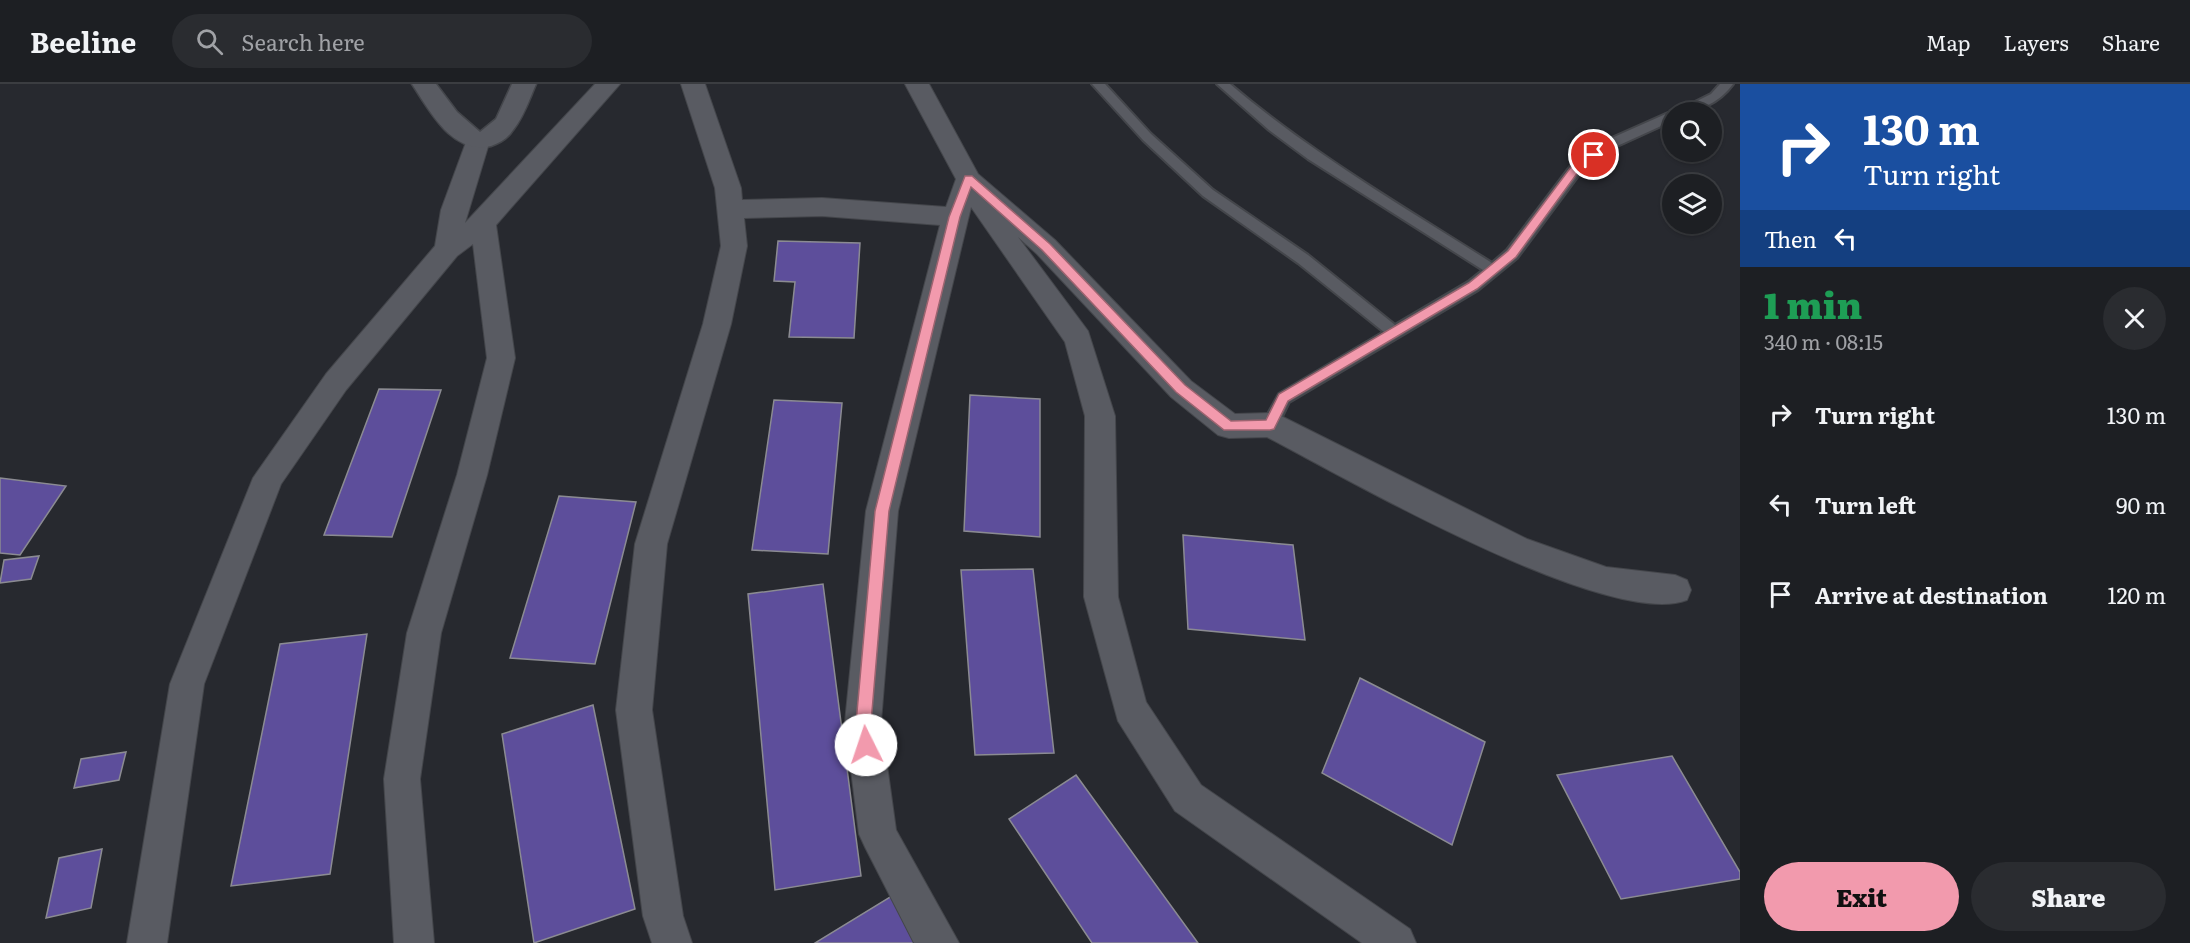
<!DOCTYPE html>
<meta charset="utf-8">
<style>
body{margin:0;font-family:Literata,serif;background:#2a2c30;color:#f1f3f6;height:100vh;display:flex;flex-direction:column;font-size:22px;white-space:nowrap}
*{box-sizing:border-box;margin:0}
p{font-size:20px;color:#a0a2a6}
.icon{flex:none;width:33px;height:33px;fill:none;stroke:currentColor;stroke-width:2;stroke-linecap:round;stroke-linejoin:round}
.map{position:relative;flex:1;overflow:hidden}
.details{display:flex;flex-direction:column;background:#1d1f23;width:450px}
.details>*{flex:none}
.hud{background:#1a4fa0;color:#fff;overflow:hidden}
.tools{position:absolute;left:1662px;top:18px;display:grid;gap:12px}
.tools a{display:grid;place-items:center;width:60px;height:60px;border-radius:50%;background:#1d1f23;box-shadow:0 2px 4px #0004,0 0 0 2px #3b3d41;font-size:30px}
.pin{position:absolute;display:grid;place-items:center;width:51px;height:51px;color:#fff;margin:-26px;border:3px solid #fff;border-radius:50%;box-shadow:0 2px 6px #0007}
.me{position:absolute;width:66px;margin:-33px;rotate:356deg;stroke-linejoin:round;filter:drop-shadow(0 0 4px #0008)}
.turn{display:flex;align-items:center;gap:21px;height:126px;padding:0 24px;font-size:27px}
.turn .icon{width:78px;height:78px;stroke-width:2.5}
.turn b{display:block;font-size:42px;line-height:51px}
.then{display:flex;align-items:center;height:57px;padding:0 24px;background:#0003;gap:12px;font-size:22px}
.round{display:grid;place-items:center;flex:none;width:63px;height:63px;border-radius:32px;background:#2a2c30}
.summary{display:flex;align-items:center;justify-content:space-between;height:102px;padding:0 24px}
h1{font-size:36px;font-weight:800;line-height:45px;color:#1e9e55}
.cta{display:flex;gap:12px;margin-top:auto;padding:12px 24px}
.cta a{flex:1;height:69px;border-radius:36px;background:#f29aad;color:#111;font-size:24px;font-weight:800;line-height:69px;text-align:center}
.cta a+a{background:#2a2c30;color:#f1f3f6}
ul{padding:0;list-style:none}
li{display:flex;align-items:center;gap:18px;height:90px;padding:0 24px}
li div{flex:1}
li b{display:block;font-size:22px}
li em{font-style:normal}
header{display:flex;align-items:center;gap:36px;box-sizing:border-box;height:84px;padding:0 30px;background:#1d1f23;border-bottom:2px solid #3b3d41}
header strong{font-size:28px}
nav{display:flex;gap:33px;margin-inline-start:auto;font-size:21px}
.search{width:420px;height:54px;background:#2a2c30;display:flex;align-items:center;gap:15px;box-sizing:border-box;padding:0 21px;border-radius:33px;color:#a0a2a6;font-size:22px}
main{display:flex;flex:1;min-height:0}
.map>svg:first-child{display:block}
.building{fill:#5d4e9b;stroke:#8b8b92;stroke-width:1.5}
.lines{fill:none;stroke-linecap:round;stroke-linejoin:round}
.lane-casing{stroke:#44464b;stroke-width:4}
.street-casing{stroke:#44464b;stroke-width:2}
.secondary-casing{stroke:#44464b;stroke-width:3}
.lane{fill:#595b62;fill-rule:evenodd}
.street{fill:#595b62;fill-rule:evenodd}
.secondary{fill:#595b62;fill-rule:evenodd}
.route{fill:#f29aad;stroke:#9d6470;stroke-width:1.5}
</style>
<header>
<strong>Beeline</strong>
<div class="search"><svg class="icon" aria-label="search" viewBox="0 0 24 24"><circle cx="10" cy="10" r="6"/><path d="M15 15l6 6"/></svg>Search here</div>
<nav><a>Map</a><a>Layers</a><a>Share</a></nav>
</header>
<main>
<div class="map">
<svg width="1740" height="859" viewBox="0 0 1740 859">
<rect width="100%" height="100%" fill="#27292f"/>
<!-- building -->
<g class="building">
<path d="M778,157l82,2 -6,95 -65,-1 6,-55 -21,-1z"/>
<path d="M379,305l62,1 -49,147 -68,-2z"/>
<path d="M970,311l70,4v138l-76,-6z"/>
<path d="M774,316l68,3 -14,151 -76,-4z"/>
<path d="M0,394l66,8 -46,69 -20,-2z"/>
<path d="M559,412l77,6 -41,162 -85,-6z"/>
<path d="M1183,451l110,10 12,95 -117,-11z"/>
<path d="M39,472l-8,23 -31,4 4,-23z"/>
<path d="M1033,485l21,184 -79,2 -14,-185z"/>
<path d="M823,500l38,292 -86,14 -27,-296z"/>
<path d="M367,550l-37,240 -99,12 49,-242z"/>
<path d="M1360,594l125,64 -33,103 -130,-72z"/>
<path d="M593,621l42,204 -101,34 -32,-209z"/>
<path d="M126,668l-7,28 -45,8 7,-29z"/>
<path d="M1672,672l68,116v7l-119,20 -64,-124z"/>
<path d="M1076,691l122,168h-106l-83,-124z"/>
<path d="M102,765l-11,59 -45,10 13,-60z"/>
<path d="M895,810l27,49h-107z"/>
</g>
<g class="lines">
<!-- lane casing -->
<g class="lane-casing">
<g id="lane">
<path d="M1092,0h13l46,50 62,56 95,65 87,70 73,-43 15,-12 -175,-111 -39,-29 -52,-46h13c81,69 172,122 262,179l15,-13 66,-87 32,-22 63,-28 6,-1 -2,9 -57,26 -32,22 -66,89 -39,32 -189,112 -13,27 -6,2 -8,-6 17,-31 105,-62 -86,-69 -95,-67 -60,-56z"/>
<path d="M1720,0h13c-13,18 -36,30 -58,28l36,-18z"/>
</g>
</g>
<!-- street casing -->
<g class="street-casing">
<g id="street">
<path d="M595,0h25l-124,141 19,133 -28,117 -46,158 -21,146 14,164h-40l-10,-164 23,-146 50,-158 30,-117 -14,-114 -16,12 -111,134 -65,94 -77,200 -37,259h-40l43,-259 83,-206 73,-104 109,-128 6,-36 28,-76 9,-2 9,2 3,6 -25,83z"/>
<path d="M681,0h24l36,104 1,12 80,-2 124,9 10,-28 -51,-95h24l49,90 77,66 136,141 44,33 35,-1 11,3 246,123 79,28 69,8 12,5 4,10 -4,10c-79,30 -341,-122 -420,-163l-38,1 -11,-3 -47,-38 -134,-143 -19,-17 70,94 27,85 3,181 28,105 55,83 209,144 6,14h-54l-187,-132 -57,-90 -34,-124 1,-181 -20,-74 -94,-135 -73,304 -17,211 15,108 63,113h-45l-49,-96 -6,-13 -14,-112 21,-211 74,-286 -118,-9 -78,2 3,28 -16,78 -64,220 -15,166 31,206 9,27h-40l-9,-27 -27,-206 19,-166 68,-220 18,-78 -6,-58z"/>
</g>
</g>
<!-- secondary casing -->
<g class="secondary-casing">
<path id="secondary" d="M412,0h24l21,28 23,20 16,-13 16,-35h24c-7,16 -12,32 -23,46 -5,8 -13,13 -22,16 -39,9 -61,-35 -79,-62z"/>
</g>
<!-- lane -->
<use href="#lane" class="lane"/>
<!-- street -->
<use href="#street" class="street"/>
<!-- secondary -->
<use href="#secondary" class="secondary"/>
</g>
<!-- route -->
<path class="route" d="M1590,68l9,3 -18,13 -65,89 -39,32 -189,112 -14,28 -4,1h-46l-48,-38 -134,-142 -71,-63 -11,30 -71,294 -18,212 3,22 -2,5 -6,2 -5,-2 -5,-27 19,-212 74,-294 16,-41h7l78,68 135,141 46,36 35,-1 13,-26 190,-111 39,-32 66,-88z"/>
</svg>
<div class="tools">
<a><svg class="icon" aria-label="search" viewBox="0 0 24 24"><circle cx="10" cy="10" r="6"/><path d="M15 15l6 6"/></svg></a>
<a><svg class="icon" aria-label="layers" viewBox="0 0 24 24"><path d="M12 4l9 5-9 5-9-5zM3 14l9 5 9-5"/></svg></a>
</div>
<div class="pin" style="left:1594px;top:71px;background:#d93025"><svg class="icon" aria-label="arrive" viewBox="0 0 24 24"><path d="M6 21V4h12l-3 4 3 4H6"/></svg></div>
<svg class="me" style="left:866px;top:661px" viewBox="-20 -20 40 40"><circle r="19" fill="#fff"/><path d="M0-13L10 11 0 6-10 11z" fill="#f29aad"/></svg>
</div>
<section class="details">
<div class="hud">
<div class="turn"><svg class="icon" aria-label="right" viewBox="0 0 24 24"><path d="M7 20v-9h11M14 6l5 5-5 5"/></svg><div><b>130 m</b>Turn right</div></div>
<div class="then">Then<svg class="icon" aria-label="left" viewBox="0 0 24 24"><path d="M17 20v-9H6M10 6l-5 5 5 5"/></svg></div>
</div>
<div class="summary"><div><h1>1 min</h1><p>340 m · 08:15</p></div><a class="round"><svg class="icon" aria-label="close" viewBox="0 0 24 24"><path d="M6 6l12 12M18 6L6 18"/></svg></a></div>
<ul>
<li><svg class="icon" aria-label="right" viewBox="0 0 24 24"><path d="M7 20v-9h11M14 6l5 5-5 5"/></svg><div><b>Turn right</b></div><em>130 m</em></li>
<li><svg class="icon" aria-label="left" viewBox="0 0 24 24"><path d="M17 20v-9H6M10 6l-5 5 5 5"/></svg><div><b>Turn left</b></div><em>90 m</em></li>
<li><svg class="icon" aria-label="arrive" viewBox="0 0 24 24"><path d="M6 21V4h12l-3 4 3 4H6"/></svg><div><b>Arrive at destination</b></div><em>120 m</em></li>
</ul>
<div class="cta"><a>Exit</a><a>Share</a></div>
</section>
</main>
